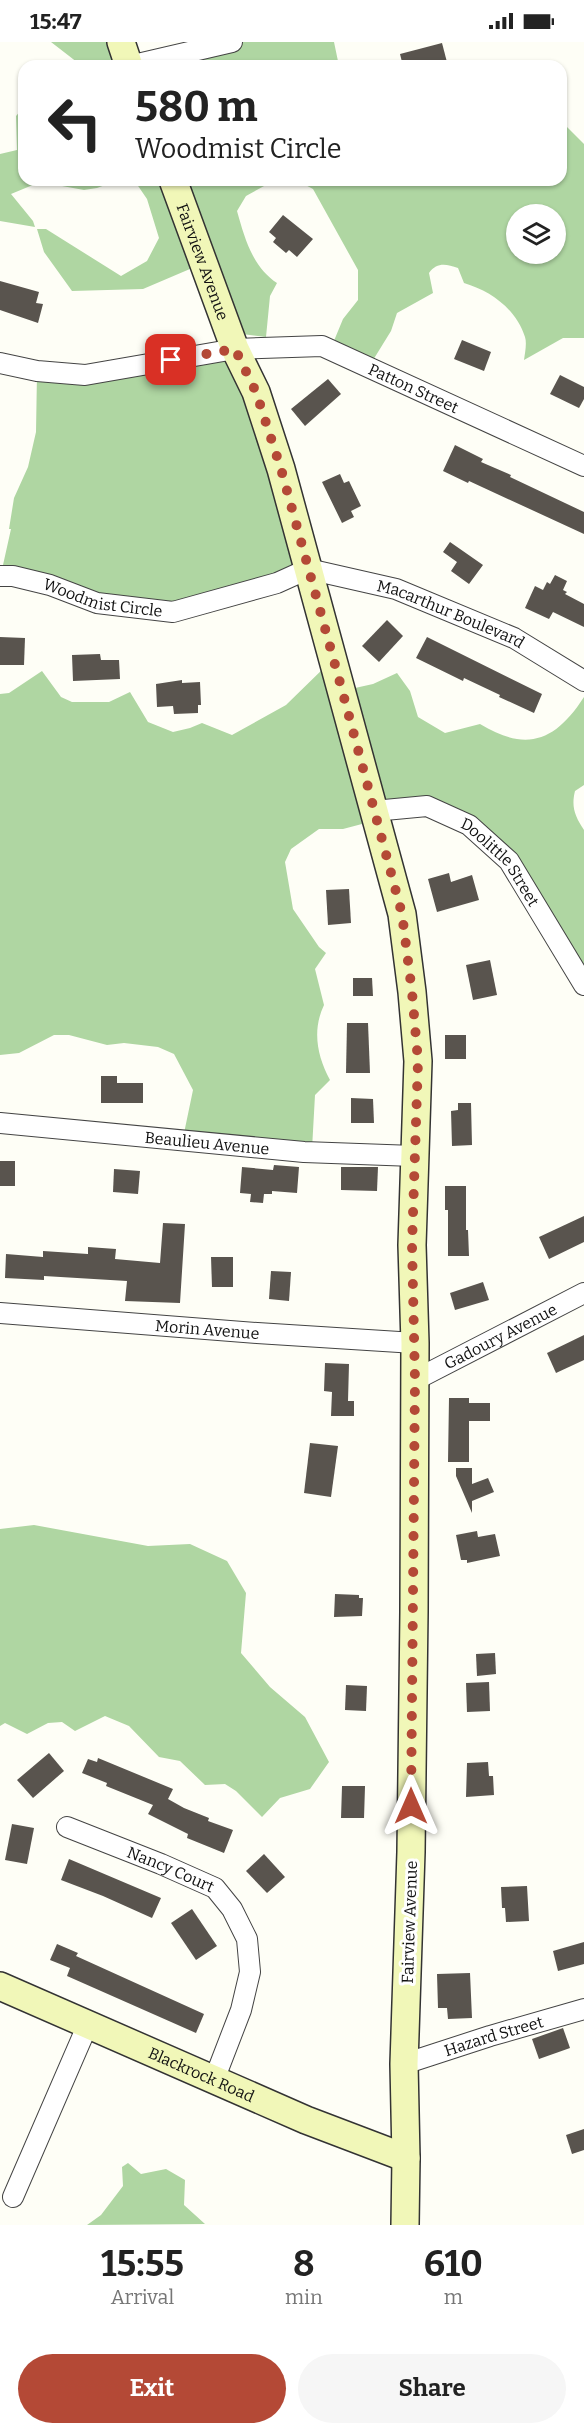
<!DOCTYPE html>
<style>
body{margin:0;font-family:Bitter,serif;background:#f6f6f6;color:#222;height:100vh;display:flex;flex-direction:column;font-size:22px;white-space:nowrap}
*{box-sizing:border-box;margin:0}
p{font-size:20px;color:#767676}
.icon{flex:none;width:33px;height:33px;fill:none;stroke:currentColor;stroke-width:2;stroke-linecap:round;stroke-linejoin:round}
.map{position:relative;height:2183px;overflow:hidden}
.details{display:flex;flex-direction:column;background:#fff;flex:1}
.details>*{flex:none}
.banner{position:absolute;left:18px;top:18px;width:549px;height:126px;border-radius:18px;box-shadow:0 2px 4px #0004;background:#fff;color:#222;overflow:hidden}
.fabs{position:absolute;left:506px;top:162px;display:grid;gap:12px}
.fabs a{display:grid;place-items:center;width:60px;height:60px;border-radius:50%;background:#fff;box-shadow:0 2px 4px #0004;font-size:30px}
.pin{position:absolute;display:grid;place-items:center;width:51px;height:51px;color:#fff;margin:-26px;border-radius:12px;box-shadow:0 3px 9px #0006}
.me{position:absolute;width:66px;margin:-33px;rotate:0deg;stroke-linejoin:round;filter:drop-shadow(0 0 4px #0008)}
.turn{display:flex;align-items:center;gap:21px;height:126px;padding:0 18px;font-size:27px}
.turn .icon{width:78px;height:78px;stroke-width:2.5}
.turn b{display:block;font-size:42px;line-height:51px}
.eta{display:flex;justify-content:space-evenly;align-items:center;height:102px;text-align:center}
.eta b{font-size:36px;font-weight:700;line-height:42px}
.action{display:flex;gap:12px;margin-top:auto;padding:12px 18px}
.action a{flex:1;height:69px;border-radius:36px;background:#b44936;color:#fff;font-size:24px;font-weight:700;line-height:69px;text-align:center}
.action a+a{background:#f6f6f6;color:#222}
.status{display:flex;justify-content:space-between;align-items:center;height:42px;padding:0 30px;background:#fff;direction:ltr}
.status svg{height:16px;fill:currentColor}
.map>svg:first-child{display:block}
.forest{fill:#afd6a2;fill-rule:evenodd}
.building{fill:#59544e}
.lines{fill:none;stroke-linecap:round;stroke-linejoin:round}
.street-casing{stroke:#444;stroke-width:22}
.secondary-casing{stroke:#333;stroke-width:30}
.street{stroke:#fff;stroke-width:20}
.secondary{stroke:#f1f7b8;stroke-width:27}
.route{stroke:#b44936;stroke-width:10;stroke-dasharray:0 18}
.labels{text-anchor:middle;stroke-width:6;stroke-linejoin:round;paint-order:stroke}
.street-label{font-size:16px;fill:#111;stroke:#fff}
</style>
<div class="status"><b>15:47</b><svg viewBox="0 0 49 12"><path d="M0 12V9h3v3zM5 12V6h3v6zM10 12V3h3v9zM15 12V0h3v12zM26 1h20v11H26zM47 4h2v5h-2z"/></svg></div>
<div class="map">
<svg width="584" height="2183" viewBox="0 0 584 2183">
<rect width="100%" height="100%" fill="#fefef6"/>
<!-- forest -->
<g class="forest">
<path d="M51,0h70l7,19 94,-19h112l5,24h-257z"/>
<path d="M23,66l1,72h95l-22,8 -13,2 -44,-8 -29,12 22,27 2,6 -35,-6v-67l17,-4 -1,-34z"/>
<path d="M561,79l23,23v194h-21l-39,22c1,-7 3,-17 1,-23 -9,-28 -34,-46 -61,-54l-6,-15c-12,-4 -21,-6 -29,5l4,20 -36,20 -6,18 -21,34 -39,-17 12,-29 15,-19v-30l-45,-81 -17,-9h265zM516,172h39v40h-39z"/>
<path d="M134,138h141l-29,16 -9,15c8,28 15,55 40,72l-7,13 -4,41 -24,-3 65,230 -90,33 -66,8 -150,-31 10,-45h-2l5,-31 14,-31 8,-35 1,-59 165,-23 31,-17 -29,-70 -61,26 -71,2 -28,-39 -7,-23h9l75,47 26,-15 12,-23 -12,-39z"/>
<path d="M329,621l17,27 27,-6 24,-11 13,18 8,26 27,16 35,-9c46,28 75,18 104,-27v88l-9,6c-4,16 0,25 9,39v154l-67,-113 -87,-65 -87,23h-24l-28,20 -6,13 8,47 26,38 7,6 -11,16 9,36c-12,25 -7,51 6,75l-15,15 -3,54 -129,-11 10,-48 -19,-36 -16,-7 -34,-4 -17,2 -38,-10h-15l-35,18 -19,2v-361l9,-1 33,-22 19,26 11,5h37l21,-10 18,30 25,10 17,-4 12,-5 30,12 54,-30z"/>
<path d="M34,1483l114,21 42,-2 37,17 19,32 -5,60 29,34 35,30 24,45 -19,27 -30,9 -18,19 -26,-26 -11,-7 -20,1 -25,-24 -21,-4 -30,-31 -24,-10 -30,15 -13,-9 -14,1 -21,11 -22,-11 -5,3v-197z"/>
<path d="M128,2121l13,11 25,-5 19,11 -1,25 21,19 -118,1 14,-10 22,-29 -1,-19z"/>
</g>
<!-- building -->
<g class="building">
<path d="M442,1l6,23h-45l-3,-12z"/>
<path d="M283,173l30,24 -16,18 -8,-7 -3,3 -13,-11 3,-4 -7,-6z"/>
<path d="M0,239l39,11 -3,11 7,1 -5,19 -38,-13z"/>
<path d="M462,298l29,12 -7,19 -30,-12z"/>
<path d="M560,333l24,12v12l-5,9 -29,-14z"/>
<path d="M328,337l13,15 -36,32 -14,-17z"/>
<path d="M455,403l28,14 -2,3 30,13 -1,2 74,35v22l-115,-53 -1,2 -25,-12z"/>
<path d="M340,432l4,9 5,-2 12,25 -10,5 3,6 -12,6 -20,-41z"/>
<path d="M450,500l33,23 -14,19 -18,-13 6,-9 -14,-10z"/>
<path d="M555,533l12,6 -4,9 4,2 -2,2 19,10v23l-31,-15 -4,7 -24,-11 10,-22 8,4 4,-8 3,2z"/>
<path d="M387,578l16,16 -24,26 -17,-16z"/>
<path d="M0,595l25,1 -1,27h-24z"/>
<path d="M427,595l115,57 -8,19 -35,-16 1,-2 -36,-17 -1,3 -47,-23z"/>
<path d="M100,612l1,6h18l1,19 -47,2 -1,-26z"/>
<path d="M182,638v3l18,-1 1,23h-3v8l-24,1 -1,-8 -16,1 -1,-23z"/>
<path d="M449,831l2,9 21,-7 7,25 -42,12 -9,-33z"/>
<path d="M349,847l2,34 -23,2 -2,-35z"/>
<path d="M490,918l7,35 -24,5 -7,-35z"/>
<path d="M353,936h19l1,18h-20z"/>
<path d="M347,981h21l2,50h-24z"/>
<rect x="445" y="993" width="21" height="24"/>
<path d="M101,1034h16v7h26v20h-42z"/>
<path d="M351,1056l22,1 1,24h-23z"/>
<path d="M458,1061h13l1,42 -20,1 -1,-35 7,-1z"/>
<rect x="0" y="1119" width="15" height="25"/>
<path d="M274,1123l25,2 -2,26 -25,-2v3h-8l-1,9 -13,-1 1,-8 -11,-1 2,-26 31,3z"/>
<path d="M341,1125h37l-1,24 -36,-1z"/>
<path d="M114,1127l26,2 -2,23 -25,-2z"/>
<path d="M445,1144h21v44h2l1,26h-21v-46h-3z"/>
<path d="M584,1174v26l-35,17 -10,-22z"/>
<path d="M163,1181l22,1 -5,79 -55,-2 2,-20 -83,-5v4l-39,-2 1,-24 37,3v-6l45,3v-7l28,2 -1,10 45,4z"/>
<path d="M211,1215h22v30h-21z"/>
<path d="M271,1229l20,1 -2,29 -20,-2z"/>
<path d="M483,1240l6,18 -34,10 -5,-17z"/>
<path d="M584,1293v25l-28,13 -9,-20z"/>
<path d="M325,1321l24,1 -1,37h6v15h-23l1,-24 -8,-1z"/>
<path d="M449,1356h20v5h21v18h-21v41h-21z"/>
<path d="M310,1401l28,3 -7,51 -27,-4z"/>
<path d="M456,1426h16v16l16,-6 6,14 -22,9v12l-16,-37z"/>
<path d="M477,1489l1,6 17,-3 5,22 -33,7v-3h-6l-5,-25z"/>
<path d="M335,1552l24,1v3h4l-1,18 -28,1z"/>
<path d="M495,1611l1,21 -19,2 -1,-22z"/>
<path d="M489,1640l1,29 -23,1 -1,-29z"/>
<path d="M346,1643l21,1 -1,25 -21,-1z"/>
<path d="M49,1711l15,18 -31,27 -16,-18z"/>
<path d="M98,1716l75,31 -5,10 16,9 25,10 -1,3 25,9 -9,23 -37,-15 1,-4 -40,-20 5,-9 -47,-19 1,-3 -25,-10 6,-14 9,3z"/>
<path d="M488,1720l1,14h4l1,19 -28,2 1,-34z"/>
<path d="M342,1744h23l-1,32h-23z"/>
<path d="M12,1782l22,4 -7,36 -22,-4z"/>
<path d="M264,1812l21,23 -18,16 -21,-22z"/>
<path d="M69,1817l92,39 -9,20 -49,-22 -42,-16z"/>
<path d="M527,1844l2,35 -23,1 -1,-14h-3l-1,-21z"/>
<path d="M192,1867l25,37 -21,14 -25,-37z"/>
<path d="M584,1900v22l-26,7 -5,-20z"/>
<path d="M57,1902l21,9 -2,3 128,58 -8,19 -129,-57 3,-8 -20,-8z"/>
<path d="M470,1931l2,45 -24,1 -1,-11h-9l-1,-34z"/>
<path d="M563,1986l7,20 -31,11 -7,-20z"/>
<path d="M584,2087v21l-12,4 -6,-19z"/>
</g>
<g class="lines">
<!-- street casing -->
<g class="street-casing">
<g id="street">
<path d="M129,24l103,-24"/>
<path id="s1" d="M0,321l37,8 48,4 150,-26 87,-3 262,120"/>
<path id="s2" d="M0,534h13l37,9 47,18 76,9 104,-29 31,-14 88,20 118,49 70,43"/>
<path id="s3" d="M374,769l53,-5 42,19 40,36 75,124"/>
<path id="s4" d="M0,1081l304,29 110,4"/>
<path id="s5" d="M0,1271l257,20 158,10"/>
<path id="s6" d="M415,1338l169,-87"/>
<path id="s7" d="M67,1785l94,37 54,24 17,21 15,30 3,33 -9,38 -27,70"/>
<path id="s8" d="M404,2022l86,-28 94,-27"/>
<path d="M13,2155l75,-173"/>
</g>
</g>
<!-- secondary casing -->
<g class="secondary-casing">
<g id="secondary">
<path d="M121,0l8,24"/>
<path id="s9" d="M173,138l62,169 21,43 25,77 121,445 10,78 6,69 -6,184 3,98 -1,269 -3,240 -7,212 2,94 -1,67"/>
<path id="s10" d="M0,1944l306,134 100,38"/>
</g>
</g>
<!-- street -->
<use href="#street" class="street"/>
<!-- secondary -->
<use href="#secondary" class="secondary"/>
</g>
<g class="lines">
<!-- route -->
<path class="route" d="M171,318l64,-11 21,43 25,77 61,221 60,224 10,78 6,69 -6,184 3,135 -4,426"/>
</g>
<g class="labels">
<!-- street labels -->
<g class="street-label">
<text dy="6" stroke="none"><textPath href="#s9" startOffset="87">Fairview Avenue</textPath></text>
<text dy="6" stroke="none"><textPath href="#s1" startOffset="426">Patton Street</textPath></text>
<text dy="6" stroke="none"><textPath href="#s2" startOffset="106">Woodmist Circle</textPath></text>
<text dy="6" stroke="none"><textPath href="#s2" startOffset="470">Macarthur Boulevard</textPath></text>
<text dy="6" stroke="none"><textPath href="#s3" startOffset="148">Doolittle Street</textPath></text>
<text dy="6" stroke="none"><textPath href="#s4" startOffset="208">Beaulieu Avenue</textPath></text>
<text dy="6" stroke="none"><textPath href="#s5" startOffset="208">Morin Avenue</textPath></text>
<text dy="6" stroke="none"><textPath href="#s6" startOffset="96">Gadoury Avenue</textPath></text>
<text dy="6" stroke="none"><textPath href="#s7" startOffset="112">Nancy Court</textPath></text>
<text transform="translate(409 1880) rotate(-88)" y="6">Fairview Avenue</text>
<text dy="6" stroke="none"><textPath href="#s8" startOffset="94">Hazard Street</textPath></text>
<text dy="6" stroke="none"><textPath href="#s10" startOffset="220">Blackrock Road</textPath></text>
</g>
</g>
</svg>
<div class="fabs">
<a><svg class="icon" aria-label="layers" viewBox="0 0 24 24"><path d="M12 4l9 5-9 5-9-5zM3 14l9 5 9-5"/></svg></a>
</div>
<div class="pin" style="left:171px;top:318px;background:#d93025"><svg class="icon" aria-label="arrive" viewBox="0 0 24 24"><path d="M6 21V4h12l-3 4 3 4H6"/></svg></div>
<svg class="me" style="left:411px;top:1764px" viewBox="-20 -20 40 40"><path d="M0-17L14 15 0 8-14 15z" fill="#b44936" stroke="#fff" stroke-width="4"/></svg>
<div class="banner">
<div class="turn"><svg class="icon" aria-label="left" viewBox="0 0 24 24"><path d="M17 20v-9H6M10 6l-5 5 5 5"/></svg><div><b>580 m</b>Woodmist Circle</div></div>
</div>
</div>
<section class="details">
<div class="eta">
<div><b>15:55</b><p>Arrival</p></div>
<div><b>8</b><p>min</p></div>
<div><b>610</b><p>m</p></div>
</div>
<div class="action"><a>Exit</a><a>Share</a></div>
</section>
